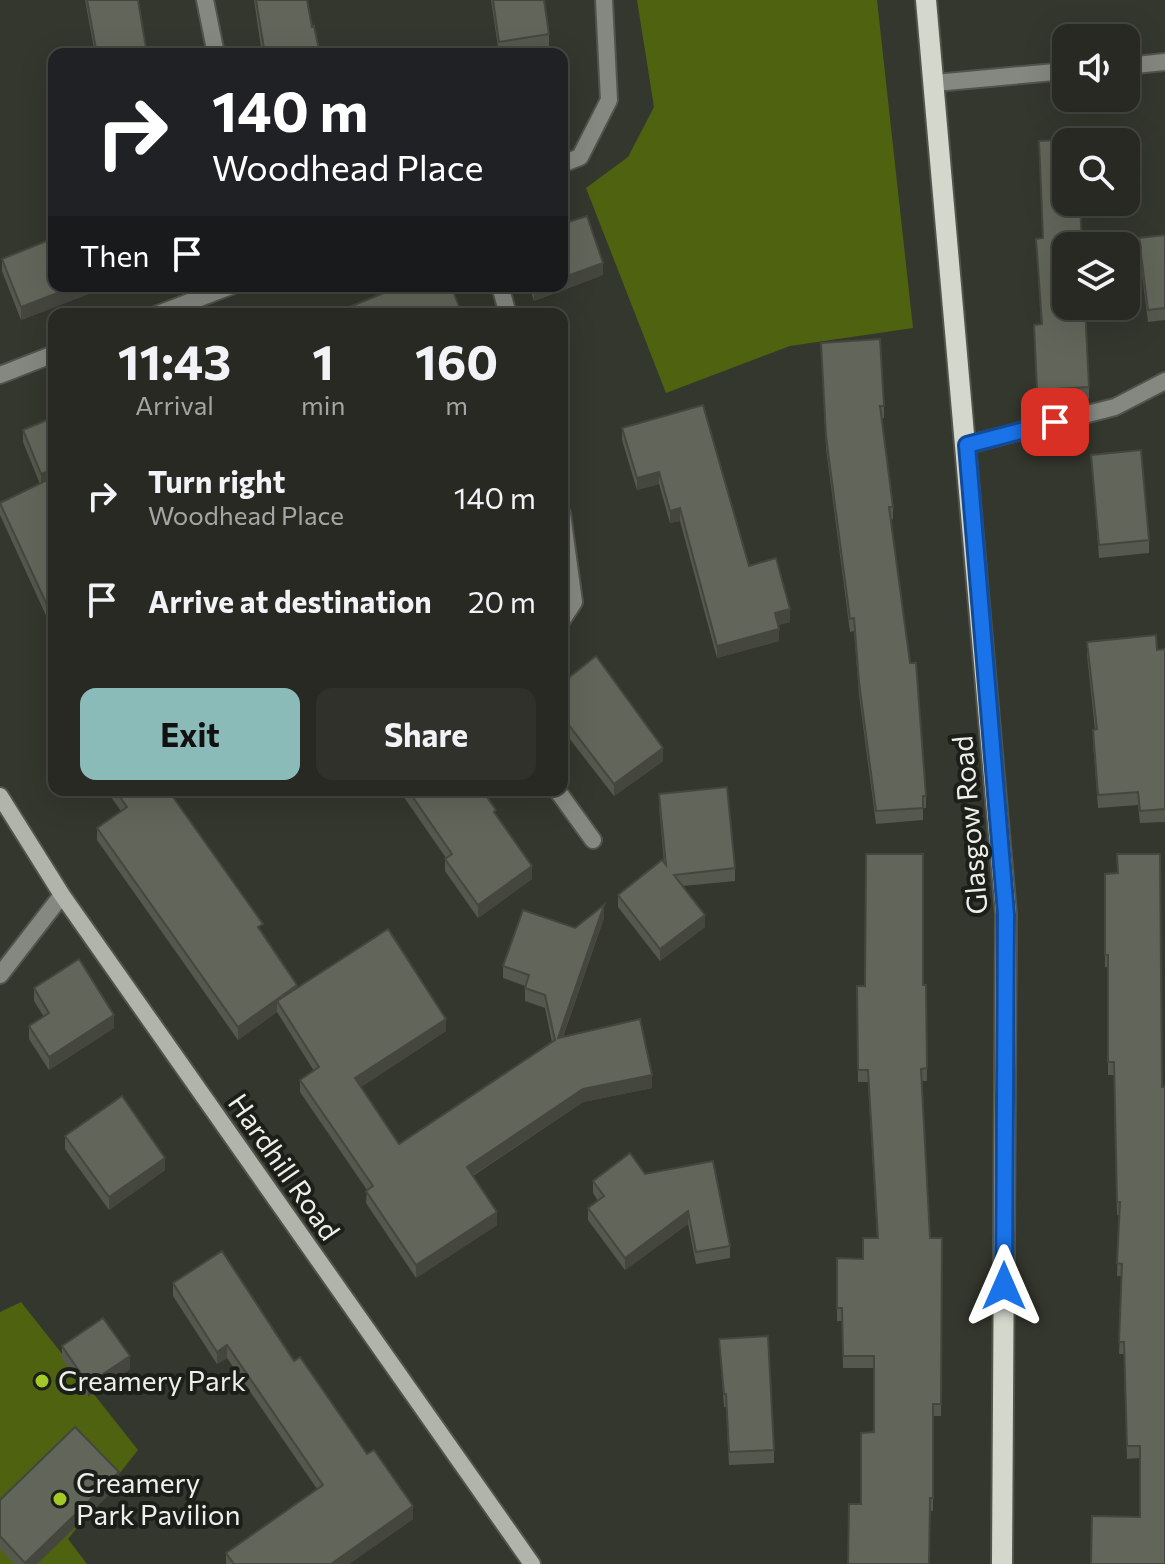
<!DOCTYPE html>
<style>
body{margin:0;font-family:Commissioner,sans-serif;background:#2f312a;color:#f1f3f6;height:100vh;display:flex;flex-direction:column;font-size:30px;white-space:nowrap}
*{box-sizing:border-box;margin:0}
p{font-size:26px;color:#a4a6a5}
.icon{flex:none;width:44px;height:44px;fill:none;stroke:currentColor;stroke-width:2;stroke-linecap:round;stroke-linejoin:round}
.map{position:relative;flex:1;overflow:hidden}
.drawer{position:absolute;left:48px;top:308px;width:520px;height:488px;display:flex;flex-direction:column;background:#272922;border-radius:16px;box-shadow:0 8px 32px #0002,0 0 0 2px #434540}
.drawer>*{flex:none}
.guide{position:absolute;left:48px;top:48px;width:520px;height:244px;border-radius:16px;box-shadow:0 8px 32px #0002,0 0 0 2px #434540;background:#202124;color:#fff;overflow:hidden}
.fabs{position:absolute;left:1052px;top:24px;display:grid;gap:16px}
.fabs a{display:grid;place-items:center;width:88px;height:88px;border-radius:16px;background:#272922;box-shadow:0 8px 32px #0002,0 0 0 2px #434540;font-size:40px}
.pin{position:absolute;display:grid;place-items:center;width:68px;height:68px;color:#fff;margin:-34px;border-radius:16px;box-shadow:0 4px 12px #0006}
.me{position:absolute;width:88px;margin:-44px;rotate:0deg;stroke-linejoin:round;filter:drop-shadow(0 0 6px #0008)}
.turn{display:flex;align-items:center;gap:28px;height:168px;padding:0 32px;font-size:36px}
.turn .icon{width:104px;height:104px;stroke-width:2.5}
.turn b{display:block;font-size:56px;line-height:68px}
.then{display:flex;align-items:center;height:76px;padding:0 32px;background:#0003;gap:16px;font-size:30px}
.eta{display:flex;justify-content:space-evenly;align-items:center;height:136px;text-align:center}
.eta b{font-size:48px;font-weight:700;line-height:56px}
.primary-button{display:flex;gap:16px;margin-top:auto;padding:16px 32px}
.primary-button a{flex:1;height:92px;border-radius:16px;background:#8bbbb9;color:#111;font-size:32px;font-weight:700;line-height:92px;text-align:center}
.primary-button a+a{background:#2f312a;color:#f1f3f6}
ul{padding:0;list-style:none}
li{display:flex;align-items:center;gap:24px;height:104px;padding:0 32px}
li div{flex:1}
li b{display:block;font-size:30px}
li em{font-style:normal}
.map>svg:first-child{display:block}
.green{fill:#4f6210}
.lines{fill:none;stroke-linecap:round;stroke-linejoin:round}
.street-casing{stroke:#52544b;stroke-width:20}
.secondary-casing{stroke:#52544b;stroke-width:20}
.primary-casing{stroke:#52544b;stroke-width:24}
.street{stroke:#858781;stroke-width:16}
.secondary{stroke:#b1b4ab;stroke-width:16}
.primary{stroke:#d4d8cc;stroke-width:20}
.wall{fill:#54584d}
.shaded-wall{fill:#45473f}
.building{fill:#62665a;stroke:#45473f;stroke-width:2}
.route-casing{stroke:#114b97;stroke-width:20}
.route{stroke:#1a73e8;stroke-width:14}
.poi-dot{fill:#a4c825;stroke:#1c1e19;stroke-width:3}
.labels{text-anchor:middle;stroke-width:8;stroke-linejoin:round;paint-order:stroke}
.street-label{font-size:28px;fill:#edefe8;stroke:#1c1e19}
.poi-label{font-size:28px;fill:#edefe8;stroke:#1c1e19;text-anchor:start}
</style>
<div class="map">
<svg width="1165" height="1564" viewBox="0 0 1165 1564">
<rect width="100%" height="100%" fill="#34372d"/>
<!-- green -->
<g class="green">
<path d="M637,0h240l36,328 -123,18 -124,47 -80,-205 42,-31 26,-50z"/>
<path d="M21,1302l117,148 -70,89 19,25h-87v-252z"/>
</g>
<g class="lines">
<!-- street casing -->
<g class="street-casing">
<g id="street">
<path d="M205,0l11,54"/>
<path d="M1126,66l39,-4"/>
<path d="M935,83l131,-12"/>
<path d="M562,164l18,-7 29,-57 -5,-100"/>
<path d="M500,286l8,28"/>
<path d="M158,314l73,-28"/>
<path d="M0,375l54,-21"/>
<path d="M967,445l148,-38 50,-26"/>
<path d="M562,514l12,88 -12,18"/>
<path d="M557,790l36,50"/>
<path d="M0,975l62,-80"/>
</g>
</g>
<!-- secondary casing -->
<g class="secondary-casing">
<path id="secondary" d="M0,796l62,99 470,669"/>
</g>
<!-- primary casing -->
<g class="primary-casing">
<path id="primary" d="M926,0l80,914 -4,650"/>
</g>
<!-- street -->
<use href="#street" class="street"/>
<!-- secondary -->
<use href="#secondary" class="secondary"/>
<!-- primary -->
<use href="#primary" class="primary"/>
</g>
<!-- wall -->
<g class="wall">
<path d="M85,0h53l9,54h-52z"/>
<path d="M254,0h53l5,27 8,27h-58z"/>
<path d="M491,0h53l5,34v13l-50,7z"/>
<path d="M1165,235v85l-17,2 -9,-71v-13z"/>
<path d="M1036,239l53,148v12l-52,4 -3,-78 7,-1z"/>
<path d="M2,259l107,27 -88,34 -19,-49z"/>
<path d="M603,275l-69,26 -5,-15h33z"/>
<path d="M821,343l63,63v12l-3,1 12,88v12l-2,1 35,276v12h-3v12l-47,4 -17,-129 -5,-64 -4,1 -24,-184z"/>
<path d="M54,417v64l-6,3 6,12v137l-54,-118v-13l40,-18 -17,-42v-12z"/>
<path d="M622,428l127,138 41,56 -12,3 1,16 -62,17 -37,-137 -10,2 -11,-39 -22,6 -15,-50z"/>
<path d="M1091,455l58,85v13l-50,5z"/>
<path d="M1087,642l70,8 8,-1v173l-25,1 -2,-18 -40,3 -5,-66v-12h2l-8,-75z"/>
<path d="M562,683l101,78 -49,35 -52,-67z"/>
<path d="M106,790h62l129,198 149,43 -85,56 38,57 153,-102 -7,-34 -20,-7v-15l-22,-8v-12l72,-38 29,-10 -41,119 89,51 -69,14 -110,74 24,49 -81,53 -50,-75 1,-13 -67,-98v-12l14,-9 -37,-59 -39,28 -141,-200v-12l24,-17z"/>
<path d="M399,790h83l50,89 -54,39 -33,-47v-12l1,-1z"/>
<path d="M659,794l76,74v13l-52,5 22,41 -45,34 -42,-54v-12l46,-32 -5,-57z"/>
<path d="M1160,854l-20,663v-59l-13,1 -3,-105h-5l3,-78h-5l2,-61h-2l-3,-140h-6v-108h-3v-93l12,-1z"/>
<path d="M926,985l1,96h-5l8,157h12l-1,178h-8v95l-72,-7 13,-72v-64h-31l-1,-47h-5v-63l26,1 14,-21 -9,-156h-10l-1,-96z"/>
<path d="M34,988l80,40 -65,42 -20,-31v-13l15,-9 -10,-16z"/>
<path d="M65,1136l100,34 -56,40 -44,-61z"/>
<path d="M645,1174l85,72v12l-34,6 -8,-40 -63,46 -37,-50v-12l10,-7 -5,-8v-12z"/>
<path d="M173,1283l121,78 73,93 46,65 -64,45h-123v-11l91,-64 -90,-131 -10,6 -44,-68z"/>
<path d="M719,1339l55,111v13l-45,2 -3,-58h-2z"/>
<path d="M62,1346l68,23 -42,28 -26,-38z"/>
<path d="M119,1485l-82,79h-22l-15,-15v-49z"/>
</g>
<!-- shaded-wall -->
<g class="shaded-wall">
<path d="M603,263v12l-69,26v-13l6,-2h22v-8z"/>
<path d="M76,286h33l-88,34v-13z"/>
<path d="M54,469v12l-13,6v-13z"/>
<path d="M659,472v12l-22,6v-12z"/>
<path d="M680,508v13l-10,2v-12z"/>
<path d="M790,609v13l-15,4v-13z"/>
<path d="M779,629v12l-62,17v-12z"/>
<path d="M663,748v13l-49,35v-12z"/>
<path d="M532,866v13l-54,39v-13z"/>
<path d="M604,905v13l-46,132v-12z"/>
<path d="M705,915v12l-45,34v-12z"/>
<path d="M297,985v13l-20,3v11l-39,28v-13z"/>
<path d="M114,1015v13l-65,42v-13z"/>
<path d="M446,1019v12l-91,60v-13z"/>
<path d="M652,1075v13l-69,14 -116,77v-12l116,-78z"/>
<path d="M165,1158v12l-56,40v-13z"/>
<path d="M688,1211v13l-63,46v-12z"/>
<path d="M497,1212v13l-81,53v-13z"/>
<path d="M227,1345v13l-10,6v-12z"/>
<path d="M130,1356v13l-42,28v-13z"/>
<path d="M119,1472v13l-82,79h-12v-1z"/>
<path d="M413,1506v13l-64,45h-18z"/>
</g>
<!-- building -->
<g class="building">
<path d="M87,0h51l9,54h-50z"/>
<path d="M256,0h51l5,27 2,-1 6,28h-55z"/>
<path d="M493,0h51l5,34 -50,8z"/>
<path d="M1077,139v3h-11v60h14l2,44h-16v60h19l4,81 -52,3 -3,-65 8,-1 -6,-85 7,-1 -4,-97z"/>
<path d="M587,216l16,47 -41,15v-54z"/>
<path d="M1165,235v73l-17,2 -9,-72z"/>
<path d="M54,238v48h22l-55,21 -19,-48z"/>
<path d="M401,286h50l11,28h-130z"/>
<path d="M880,339l4,67h-4l13,101h-4l21,156h6l10,133h-3v12l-47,3 -17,-129 -5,-64 -4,1 -24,-183 -5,-93z"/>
<path d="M703,405l46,161 27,-8 14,51 -15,4 4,16 -62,17 -37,-138 -10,3 -11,-39 -22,6 -15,-50z"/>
<path d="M54,417v52l-13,5 -18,-44z"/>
<path d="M1141,450l8,90 -50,5 -8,-90z"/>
<path d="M47,480l7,16v124l-54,-117z"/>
<path d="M1156,635l1,15 8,-1v160l-25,2 -2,-19 -40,3 -5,-65 4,-1 -10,-87z"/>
<path d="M596,656l67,92 -49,36 -52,-68v-33z"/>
<path d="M727,787l8,81 -61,7 31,40 -45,34 -42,-54 44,-35 4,5 -7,-71z"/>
<path d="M115,790h53l95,134 -5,3 39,58 -59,42 -141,-199 30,-21z"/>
<path d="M408,790h74l14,20 -2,2 38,54 -54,39 -33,-46 7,-5z"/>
<path d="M866,854h57v131h3l1,83 -6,1 9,169h12l-1,166h-8v94h-3l-1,66h-81l1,-60h12v-71l13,-1v-76h-31l-1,-48h-5v-50l26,1v-21h15l-10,-168h-10l-1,-84h8z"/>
<path d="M1117,854h43l2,233h3v477h-74l1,-48 48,1v-71h-13l-3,-104h-5l3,-78 -5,-1 3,-61h-3l-3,-140h-6v-107h-3v-81l13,-1z"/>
<path d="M604,905l-46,133 82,-19 12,56 -69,14 -116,78 30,45 -81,53 -50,-74 7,-5 -73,-106 19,-13 -42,-66 111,-72 58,90 -91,59 44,66 156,-104 -10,-45 -20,-7 4,-13 -26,-9 20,-56 52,18z"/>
<path d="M79,959l35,56 -65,42 -20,-31 20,-13 -15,-25z"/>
<path d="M122,1096l43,62 -56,39 -44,-61z"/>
<path d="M630,1153l15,21 68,-13 17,85 -34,6 -8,-41 -63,47 -37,-50 16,-12 -11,-15z"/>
<path d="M222,1251l72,110 6,-4 67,97 7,-4 39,56 -82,58h-97l-8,-11 97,-68 -96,-140 -10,7 -44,-69z"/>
<path d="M103,1318l27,38 -42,28 -26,-38z"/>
<path d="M768,1336l6,114 -45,2 -3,-58h-2l-5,-55z"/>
<path d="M75,1427l44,45 -94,91 -25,-27v-36z"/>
</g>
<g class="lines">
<!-- route casing -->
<g class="route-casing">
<path id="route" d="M1004,1286l2,-372 -39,-469 88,-23"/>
</g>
<!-- route -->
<use href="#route" class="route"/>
</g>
<!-- markers -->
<g class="poi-dot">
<circle cx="42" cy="1381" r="8"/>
<circle cx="60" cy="1499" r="8"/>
</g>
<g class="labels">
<!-- street labels -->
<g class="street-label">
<text transform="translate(970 825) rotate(-95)" y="10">Glasgow Road</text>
<text transform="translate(284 1167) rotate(55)" y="10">Hardhill Road</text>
</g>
<!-- poi labels -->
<g class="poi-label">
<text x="58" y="1391">Creamery Park</text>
<text x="76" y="1493">Creamery<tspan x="76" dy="32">Park Pavilion</tspan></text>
</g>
</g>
</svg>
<div class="fabs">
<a><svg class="icon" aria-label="sound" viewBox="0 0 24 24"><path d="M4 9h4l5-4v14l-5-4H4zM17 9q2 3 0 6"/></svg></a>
<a><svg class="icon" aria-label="search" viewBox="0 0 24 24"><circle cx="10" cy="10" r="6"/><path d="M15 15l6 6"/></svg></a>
<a><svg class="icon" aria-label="layers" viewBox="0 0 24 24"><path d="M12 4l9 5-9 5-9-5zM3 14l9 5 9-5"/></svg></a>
</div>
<div class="pin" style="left:1055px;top:422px;background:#d93025"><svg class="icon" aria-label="arrive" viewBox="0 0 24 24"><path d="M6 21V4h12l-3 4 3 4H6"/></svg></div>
<svg class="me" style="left:1004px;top:1286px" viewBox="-20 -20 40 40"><path d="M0-17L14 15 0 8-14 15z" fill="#1a73e8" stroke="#fff" stroke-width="4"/></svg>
<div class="guide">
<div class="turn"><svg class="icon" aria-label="right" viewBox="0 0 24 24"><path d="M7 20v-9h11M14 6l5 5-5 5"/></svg><div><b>140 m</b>Woodhead Place</div></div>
<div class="then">Then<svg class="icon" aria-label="arrive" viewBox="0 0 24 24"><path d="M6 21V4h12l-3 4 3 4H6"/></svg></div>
</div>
<section class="drawer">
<div class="eta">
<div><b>11:43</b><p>Arrival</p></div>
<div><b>1</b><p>min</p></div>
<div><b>160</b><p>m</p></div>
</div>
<ul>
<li><svg class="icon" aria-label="right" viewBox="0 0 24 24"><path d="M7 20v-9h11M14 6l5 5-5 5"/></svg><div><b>Turn right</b><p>Woodhead Place</p></div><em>140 m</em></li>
<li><svg class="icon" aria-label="arrive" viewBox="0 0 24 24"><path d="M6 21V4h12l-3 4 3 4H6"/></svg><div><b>Arrive at destination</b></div><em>20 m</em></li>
</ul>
<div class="primary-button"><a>Exit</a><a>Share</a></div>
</section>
</div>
